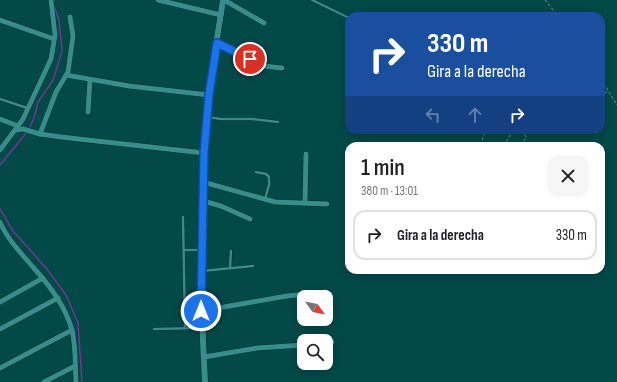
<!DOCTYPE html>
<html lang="es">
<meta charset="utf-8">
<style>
body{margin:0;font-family:"Sofia Sans Condensed",sans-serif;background:#f6f6f6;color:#202124;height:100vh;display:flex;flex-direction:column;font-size:15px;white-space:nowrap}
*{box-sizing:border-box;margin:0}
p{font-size:13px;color:#757577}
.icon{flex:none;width:22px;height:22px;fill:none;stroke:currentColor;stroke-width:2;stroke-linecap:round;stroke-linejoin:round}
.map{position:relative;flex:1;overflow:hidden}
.panel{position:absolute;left:345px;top:142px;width:260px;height:132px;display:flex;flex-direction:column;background:#fff;border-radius:12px;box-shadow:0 2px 10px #0003}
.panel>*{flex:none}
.top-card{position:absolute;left:345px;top:12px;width:260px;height:122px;border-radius:12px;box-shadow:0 2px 10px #0003;background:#1a4fa0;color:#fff;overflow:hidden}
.needle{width:26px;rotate:123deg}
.buttons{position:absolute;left:297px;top:290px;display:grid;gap:8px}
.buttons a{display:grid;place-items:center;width:36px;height:36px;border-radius:8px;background:#fff;box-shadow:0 2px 10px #0003;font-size:20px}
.pin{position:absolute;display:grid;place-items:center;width:34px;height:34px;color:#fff;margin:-17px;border:2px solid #fff;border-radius:50%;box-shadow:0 1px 4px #0007}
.me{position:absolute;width:44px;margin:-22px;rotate:0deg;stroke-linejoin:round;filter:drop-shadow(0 0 3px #0008)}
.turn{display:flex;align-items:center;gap:14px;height:84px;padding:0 16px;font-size:18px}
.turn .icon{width:52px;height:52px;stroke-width:2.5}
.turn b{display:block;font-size:28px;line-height:34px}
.lanes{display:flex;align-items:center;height:38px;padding:0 16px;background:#0003;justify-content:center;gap:20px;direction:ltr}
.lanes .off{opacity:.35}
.round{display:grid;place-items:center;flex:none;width:42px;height:42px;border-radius:12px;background:#f6f6f6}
.summary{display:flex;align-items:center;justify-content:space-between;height:68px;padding:0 16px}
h1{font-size:24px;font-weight:600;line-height:30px}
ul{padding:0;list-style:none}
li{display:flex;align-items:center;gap:12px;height:50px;margin:0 8px 6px;padding:0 8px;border:2px solid #e0e0e0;border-radius:12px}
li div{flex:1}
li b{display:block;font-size:15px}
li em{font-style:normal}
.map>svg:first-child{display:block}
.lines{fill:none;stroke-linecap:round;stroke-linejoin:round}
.stream{stroke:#71368f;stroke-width:1.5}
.service-casing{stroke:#062c2b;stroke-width:3.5}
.minor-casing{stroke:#062c2b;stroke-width:6}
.tertiary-casing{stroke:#062c2b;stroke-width:7}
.path{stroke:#619998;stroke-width:1;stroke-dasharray:3 2;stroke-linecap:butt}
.service{stroke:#368d8b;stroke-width:2.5}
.minor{stroke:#368d8b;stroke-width:5}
.tertiary{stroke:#368d8b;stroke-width:6}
.route-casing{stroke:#114b97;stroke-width:10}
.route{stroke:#1a73e8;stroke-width:7}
</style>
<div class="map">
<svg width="617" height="382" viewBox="0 0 617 382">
<rect width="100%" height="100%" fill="#034948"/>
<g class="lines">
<!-- stream -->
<g class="stream">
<path d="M29,129l5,-11 4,-16 15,-22 9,-29 -3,-31 -5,-14"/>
<path d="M0,165l27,-33"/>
<path d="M0,209l13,22 33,37 20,27 12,28 4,59"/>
</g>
<!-- service casing -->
<g class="service-casing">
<g id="service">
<path d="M312,0l37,18"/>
<path d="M0,99l27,9"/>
<path d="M207,117l14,2h31l26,3"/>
<path d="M256,172l10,2 3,3v8l-4,14"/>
<path d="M183,217l2,111"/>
<path d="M184,250h17"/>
<path d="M230,268l1,-17"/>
<path d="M202,271l51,-5"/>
<path d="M154,329l48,-1"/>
</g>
</g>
<!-- minor casing -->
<g class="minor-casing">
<g id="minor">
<path d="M158,0l63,15"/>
<path d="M224,0l40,23"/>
<path d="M0,20l54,19"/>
<path d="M217,43l47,23 18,2"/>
<path d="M66,75l63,11 80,9"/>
<path d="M88,112l2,-32"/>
<path d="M0,119l18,7"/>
<path d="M16,130l7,-1 17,5 21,3 143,16"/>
<path d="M40,134l16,-42 12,-20 5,-36 -3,-19"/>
<path d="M0,150l23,-31 28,-60 4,-24 -4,-35"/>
<path d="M203,182l72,20 52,2"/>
<path d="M203,201l18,5 29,13"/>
<path d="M305,203l1,-49"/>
<path d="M0,222c7,17 20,30 32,44 17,19 33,39 40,64 4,17 3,35 4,52"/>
<path d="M0,302l43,-24"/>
<path d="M201,311l86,-15 39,-4"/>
<path d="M0,329l58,-31"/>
<path d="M326,343l6,-1"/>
<path d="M204,357l53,-9 47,-3"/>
<path d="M0,368l72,-38"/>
<path d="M44,382l31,-16"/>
</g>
</g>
<!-- tertiary casing -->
<g class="tertiary-casing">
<path id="tertiary" d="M205,382c-5,-88 -6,-177 2,-264 3,-40 10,-79 16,-118"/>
</g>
<!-- path -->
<g class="path">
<path d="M545,0l13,16"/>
<path d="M601,79l16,26"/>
<path d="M601,96l7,-5"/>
<path d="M522,130l4,7 -4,9"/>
<path d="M481,145l4,-15"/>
<path d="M504,146l9,-16"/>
</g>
<!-- service -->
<use href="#service" class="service"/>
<!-- minor -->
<use href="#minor" class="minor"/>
<!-- tertiary -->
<use href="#tertiary" class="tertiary"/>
</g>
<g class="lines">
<!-- route casing -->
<g class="route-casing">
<path id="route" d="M201,311l3,-158 5,-58 8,-52 33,16"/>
</g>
<!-- route -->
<use href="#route" class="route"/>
</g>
</svg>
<div class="buttons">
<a><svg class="needle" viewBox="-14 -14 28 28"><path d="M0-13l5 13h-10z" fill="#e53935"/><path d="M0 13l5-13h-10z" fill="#757577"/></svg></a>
<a><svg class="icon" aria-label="search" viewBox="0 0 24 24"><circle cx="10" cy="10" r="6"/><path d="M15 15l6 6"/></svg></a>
</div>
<div class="pin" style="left:250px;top:59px;background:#d93025"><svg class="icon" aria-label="arrive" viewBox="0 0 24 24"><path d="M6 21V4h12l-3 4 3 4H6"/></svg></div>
<svg class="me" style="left:201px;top:311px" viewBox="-20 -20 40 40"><circle r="17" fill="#1a73e8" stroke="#fff" stroke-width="3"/><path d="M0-11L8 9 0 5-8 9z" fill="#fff"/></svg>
<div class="top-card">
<div class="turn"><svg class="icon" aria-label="right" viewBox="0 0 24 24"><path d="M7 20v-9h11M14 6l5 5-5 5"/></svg><div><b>330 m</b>Gira a la derecha</div></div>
<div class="lanes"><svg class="icon off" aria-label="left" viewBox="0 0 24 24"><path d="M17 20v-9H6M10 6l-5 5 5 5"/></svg><svg class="icon off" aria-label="ahead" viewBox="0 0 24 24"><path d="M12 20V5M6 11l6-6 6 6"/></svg><svg class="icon" aria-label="right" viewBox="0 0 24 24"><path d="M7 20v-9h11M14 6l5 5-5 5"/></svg></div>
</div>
<section class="panel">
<div class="summary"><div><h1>1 min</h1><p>380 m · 13:01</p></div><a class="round"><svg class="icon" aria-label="close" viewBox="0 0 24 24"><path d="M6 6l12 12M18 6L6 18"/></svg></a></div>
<ul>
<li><svg class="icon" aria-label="right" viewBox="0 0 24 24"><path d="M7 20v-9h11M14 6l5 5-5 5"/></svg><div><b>Gira a la derecha</b></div><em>330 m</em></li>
</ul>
</section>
</div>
